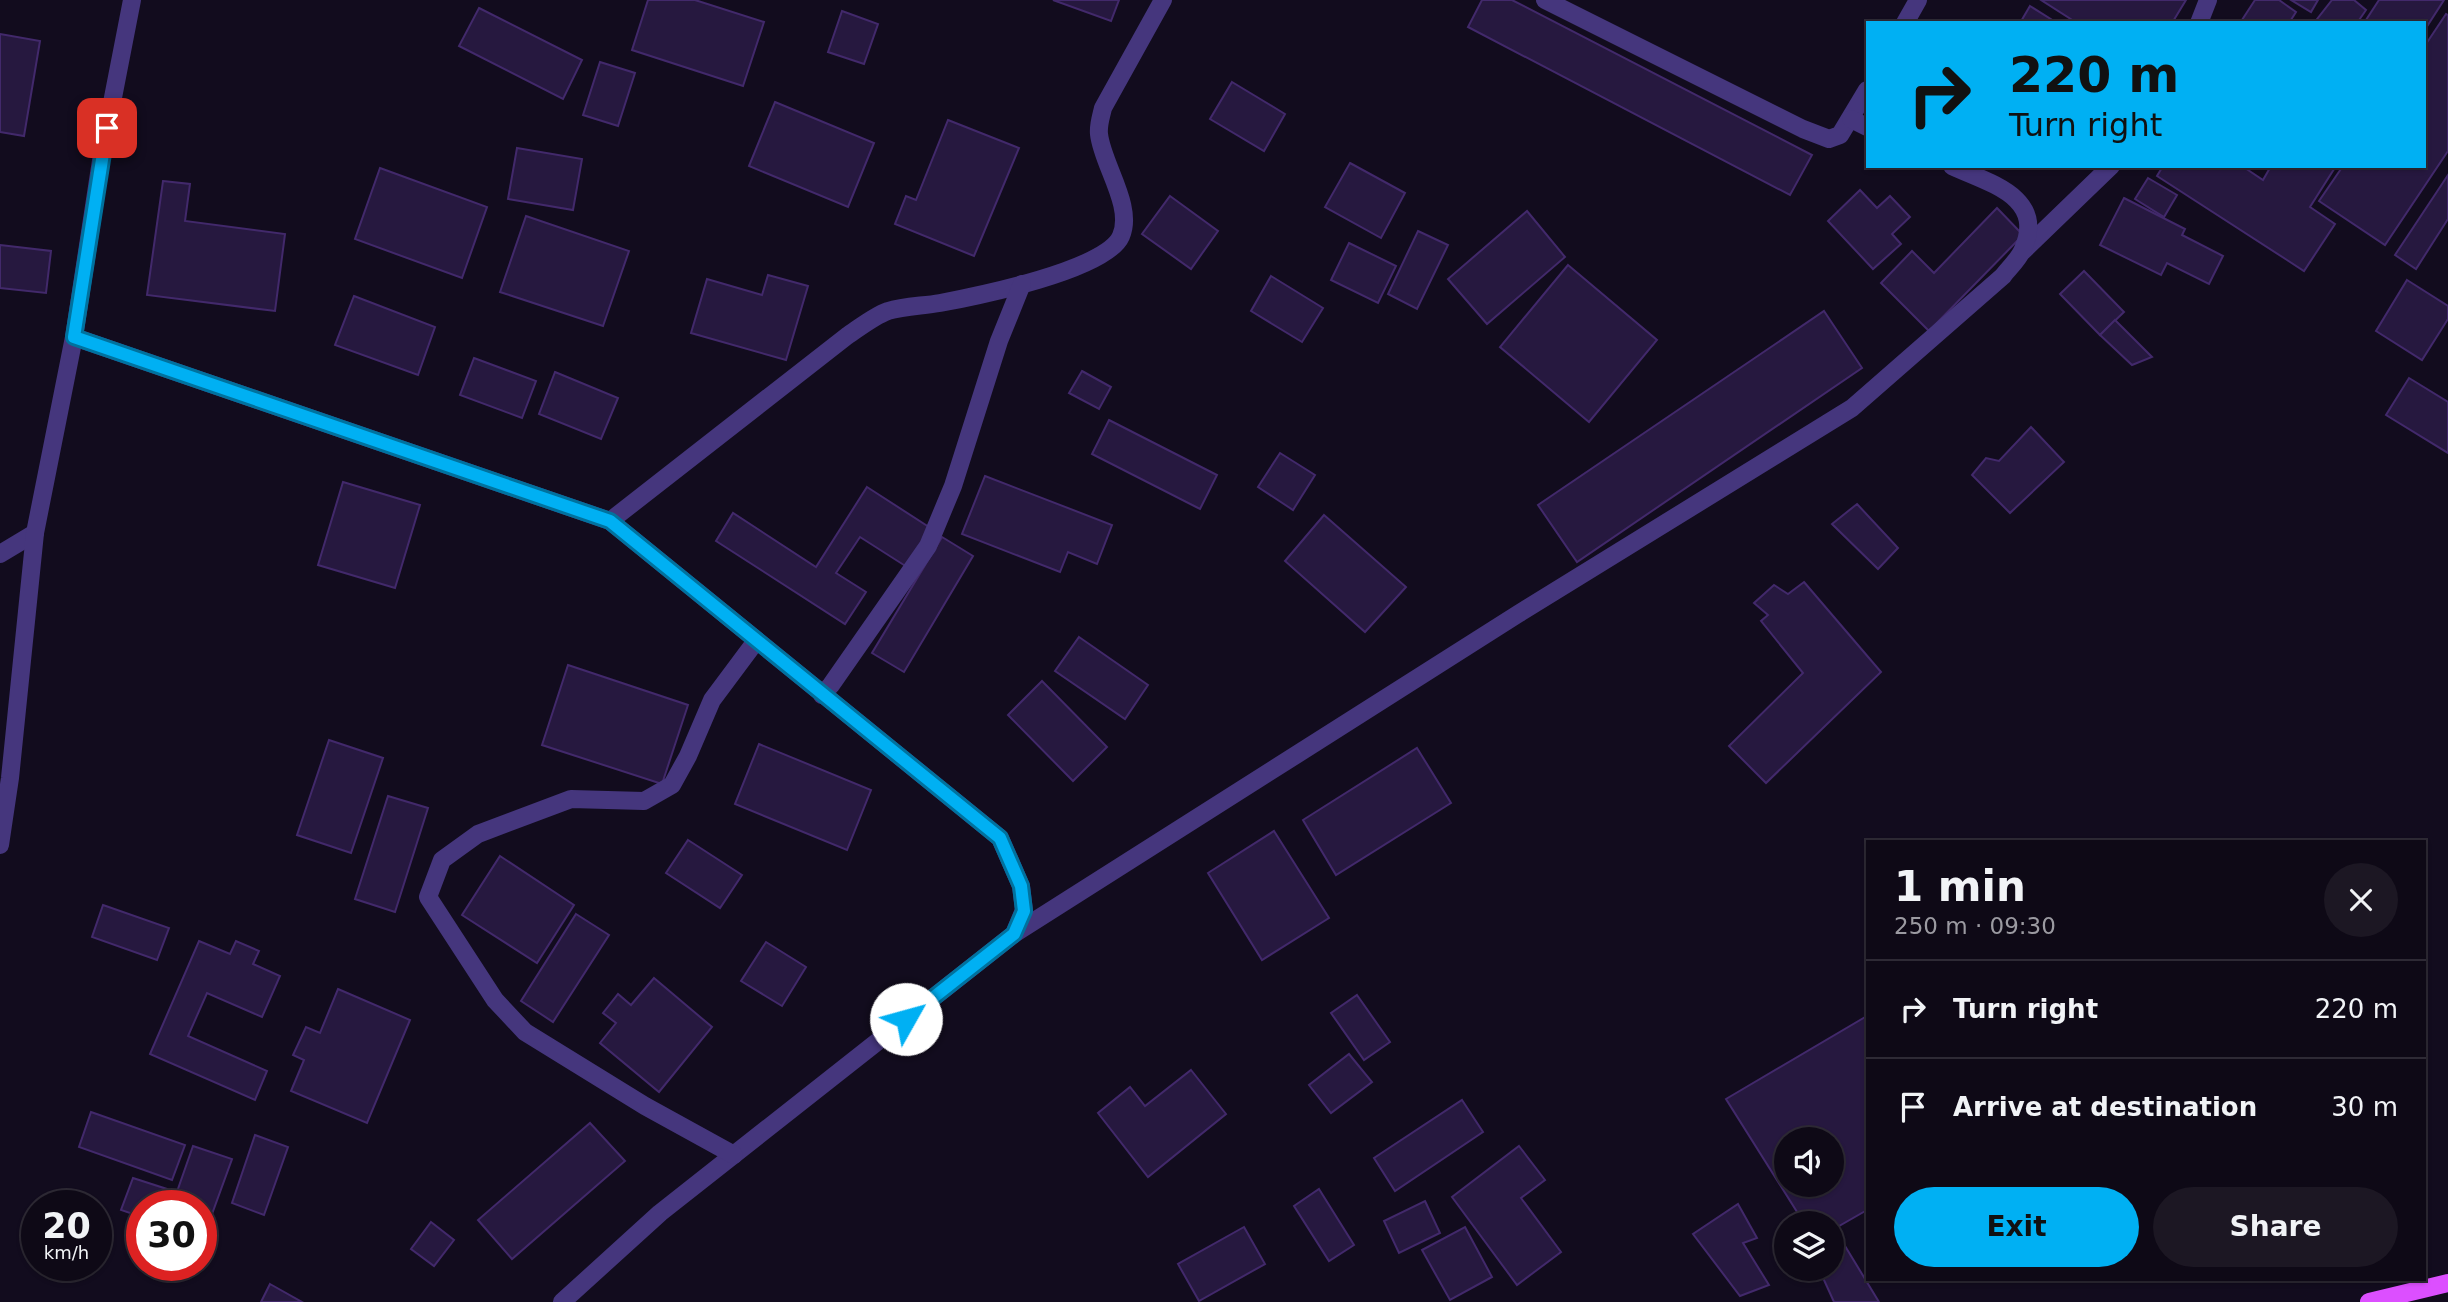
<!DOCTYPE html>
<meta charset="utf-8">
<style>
body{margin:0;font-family:"DejaVu Sans",sans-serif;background:#1c1723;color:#f1f3f6;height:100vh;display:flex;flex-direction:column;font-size:26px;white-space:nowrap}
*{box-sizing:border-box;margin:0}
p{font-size:23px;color:#9b9aa1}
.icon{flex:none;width:38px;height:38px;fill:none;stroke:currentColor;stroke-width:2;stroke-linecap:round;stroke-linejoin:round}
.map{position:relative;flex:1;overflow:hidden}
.sheet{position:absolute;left:1866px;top:840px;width:560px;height:441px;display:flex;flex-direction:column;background:#0e0916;border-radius:0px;box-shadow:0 2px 5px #0004,0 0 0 2px #2e2a35}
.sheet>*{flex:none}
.banner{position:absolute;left:1866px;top:21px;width:560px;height:147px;border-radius:0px;box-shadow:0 2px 5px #0004,0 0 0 2px #2e2a35;background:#00b0f3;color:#111;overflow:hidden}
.buttons{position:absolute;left:1774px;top:1127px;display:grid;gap:14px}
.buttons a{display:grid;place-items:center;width:70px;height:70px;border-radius:50%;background:#0e0916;box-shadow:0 2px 5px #0004,0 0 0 2px #2e2a35;font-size:35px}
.speed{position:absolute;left:21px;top:1190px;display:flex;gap:14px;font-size:35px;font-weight:700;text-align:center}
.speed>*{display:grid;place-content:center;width:91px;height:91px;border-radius:50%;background:#0e0916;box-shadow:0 2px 5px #0004,0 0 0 2px #2e2a35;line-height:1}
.speed small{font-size:18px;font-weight:400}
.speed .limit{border:10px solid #d22;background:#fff;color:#111}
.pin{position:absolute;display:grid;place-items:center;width:60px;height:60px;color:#fff;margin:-30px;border-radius:14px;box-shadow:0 4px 10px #0006}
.me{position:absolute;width:77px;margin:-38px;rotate:52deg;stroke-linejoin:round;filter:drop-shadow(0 0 5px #0008)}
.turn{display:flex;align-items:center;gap:24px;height:147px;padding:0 28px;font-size:32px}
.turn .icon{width:91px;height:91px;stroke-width:2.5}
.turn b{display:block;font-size:49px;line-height:60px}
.round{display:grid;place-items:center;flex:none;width:74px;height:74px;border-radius:37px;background:#1c1723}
.head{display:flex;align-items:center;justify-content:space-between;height:119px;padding:0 28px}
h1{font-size:42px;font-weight:600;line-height:52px}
.primary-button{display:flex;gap:14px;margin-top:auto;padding:14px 28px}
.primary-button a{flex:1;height:80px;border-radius:42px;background:#00b0f3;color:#111;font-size:28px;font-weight:600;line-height:80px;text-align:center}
.primary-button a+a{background:#1c1723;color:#f1f3f6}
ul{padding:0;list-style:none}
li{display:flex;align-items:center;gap:21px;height:98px;padding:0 28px;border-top:2px solid #2e2a35}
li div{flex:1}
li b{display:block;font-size:26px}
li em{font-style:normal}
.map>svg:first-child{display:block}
.building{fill:#26183f;stroke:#42296b;stroke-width:2;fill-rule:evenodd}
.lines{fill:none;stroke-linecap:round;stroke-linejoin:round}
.street{stroke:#45367d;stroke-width:18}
.primary{stroke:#dc4fff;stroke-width:18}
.route-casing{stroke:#00729e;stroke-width:18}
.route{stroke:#00b0f3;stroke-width:12}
</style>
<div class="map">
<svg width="2448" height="1302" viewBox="0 0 2448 1302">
<rect width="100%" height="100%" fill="#120c1e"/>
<!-- building -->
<g class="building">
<path d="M648,0h47l69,22 -21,64 -111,-36z"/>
<path d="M1053,0h66l-8,21z"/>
<path d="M1482,0h30l300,155 -22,40 -322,-168z"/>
<path d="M2041,0h145l-14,23h-95z"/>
<path d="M2255,0h24l17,12 -7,11h-49z"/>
<path d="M2291,0h27l-7,12z"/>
<path d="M2332,0h22l12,10 -9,13h-43z"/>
<path d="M2379,0h65l-20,31v-8h-60z"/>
<path d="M2030,6l27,17h-37z"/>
<path d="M479,8l103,52 -19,39 -104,-53z"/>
<path d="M842,11l36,13 -14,40 -36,-12z"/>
<path d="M2446,14l2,1v136l-63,94 -66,-44 24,-35h81v-119z"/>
<path d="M0,34l40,7 -16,95 -24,-4z"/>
<path d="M600,62l35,11 -17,53 -35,-11z"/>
<path d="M1232,82l53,32 -21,37 -54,-32z"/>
<path d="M775,102l99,41 -26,64 -99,-41z"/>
<path d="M948,120l71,28 -45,108 -79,-32 11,-28 10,4z"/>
<path d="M517,148l65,11 -9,51 -65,-11z"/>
<path d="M1350,163l55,30 -24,45 -56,-31z"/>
<path d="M2163,166h79l21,14 8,-14h65l-26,41 25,17 -31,47 -147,-95z"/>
<path d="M380,168l107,39 -25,71 -107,-39z"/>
<path d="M2448,175v44l-32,50 -21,-14z"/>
<path d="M2148,178l29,17 -13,22 -29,-18z"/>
<path d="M163,181l27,3 -5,37 100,13 -10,77 -128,-16z"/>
<path d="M1860,190l17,18 13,-12 20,21 -18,17 9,10 -28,25 -45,-48z"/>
<path d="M1170,196l48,35 -27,38 -49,-35z"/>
<path d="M2124,198l61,31 -3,6 41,21 -14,28 -42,-21 -6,12 -61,-30z"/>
<path d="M1997,208l26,27 -94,96 -48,-48 31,-32 22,22z"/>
<path d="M1527,211l38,46 -78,67 -39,-45z"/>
<path d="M526,216l103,35 -26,75 -103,-34z"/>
<path d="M1418,231l30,14 -31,64 -29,-15z"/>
<path d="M1349,243l47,23 -18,37 -47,-23z"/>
<path d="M0,245l51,6 -5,42 -46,-5z"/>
<path d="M1568,265l89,75 -68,82 -89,-75z"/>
<path d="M2084,271l40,41 -24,23 -40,-41z"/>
<path d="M768,275l40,11 -22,74 -95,-27 16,-54 55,16z"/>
<path d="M1271,276l52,32 -21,34 -51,-31z"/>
<path d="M2407,280l41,26v13l-26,41 -46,-29z"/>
<path d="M354,296l81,31 -17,48 -83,-30z"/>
<path d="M1824,311l38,57 -285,194 -39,-57z"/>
<path d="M2115,320l37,37 -20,8 -32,-30z"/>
<path d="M474,358l62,23 -14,37 -62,-23z"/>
<path d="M1082,371l29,16 -12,22 -30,-16z"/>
<path d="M555,372l63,26 -17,41 -62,-25z"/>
<path d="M2409,378l39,24v51l-62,-38z"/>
<path d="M1109,420l108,55 -17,34 -108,-55z"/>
<path d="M2031,427l33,35 -54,51 -38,-38 14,-17 13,3z"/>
<path d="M1280,453l35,22 -22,35 -35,-23z"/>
<path d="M985,476l127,49 -15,39 -29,-12 -8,20 -98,-38z"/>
<path d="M343,482l77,23 -25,83 -77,-23z"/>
<path d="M867,487l65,42 -25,38 -47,-30 -24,36 30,19 -21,32 -129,-83 17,-28 83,54z"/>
<path d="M1857,504l41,44 -20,21 -46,-45z"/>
<path d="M1324,515l82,72 -41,45 -80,-71z"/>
<path d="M942,537l31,19 -69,116 -32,-19z"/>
<path d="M1804,582l77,90 -115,111 -37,-37 74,-73 -42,-52 7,-6 -14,-12 20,-18 14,9z"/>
<path d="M1079,637l69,48 -23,34 -70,-48z"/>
<path d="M568,665l120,40 -26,79 -120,-39z"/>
<path d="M1042,681l65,66 -34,34 -65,-66z"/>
<path d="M329,740l54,18 -32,95 -54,-18z"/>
<path d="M759,744l112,46 -24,60 -112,-46z"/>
<path d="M1417,748l34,55 -115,72 -33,-55z"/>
<path d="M388,796l40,12 -33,104 -40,-13z"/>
<path d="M1274,831l55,87 -67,42 -54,-87z"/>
<path d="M688,840l54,35 -22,33 -54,-35z"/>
<path d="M500,856l74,49 -37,58 -75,-48z"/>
<path d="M103,905l66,23 -12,32 -65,-23z"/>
<path d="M576,914l33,21 -56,87 -32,-21z"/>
<path d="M199,941l31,13 6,-13 23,10 -6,13 27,12 -18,41 -55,-24 -19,43 79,35 -12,29 -105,-46z"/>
<path d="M766,942l40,25 -24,39 -41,-25z"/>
<path d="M654,978l58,49 -53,65 -59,-49 16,-20 -13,-10 15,-19 13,11z"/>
<path d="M338,989l72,31 -43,103 -76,-32 13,-31 -11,-5 13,-28 14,6z"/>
<path d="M1357,995l33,47 -26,18 -33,-47z"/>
<path d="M1867,1016v194l-35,20v-7h-28l-78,-124zM1787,1139h45v46h-45z"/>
<path d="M1349,1054l23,28 -41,31 -22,-28z"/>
<path d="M1191,1070l35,44 -78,63 -50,-64 32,-26 15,19z"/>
<path d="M1462,1100l21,32 -88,59 -21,-33z"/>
<path d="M91,1112l94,33 -13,35 -93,-33z"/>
<path d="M590,1123l35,38 -113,98 -34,-39z"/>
<path d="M255,1135l33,12 -24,68 -32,-12z"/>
<path d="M193,1146l39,13 -28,77 -3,-1v-29h-29z"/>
<path d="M1519,1146l26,34 -24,18 40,54 -44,33 -65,-88z"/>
<path d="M133,1178l37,12 -6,16h-22v11l-21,-7z"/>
<path d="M1319,1189l35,56 -25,16 -35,-55z"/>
<path d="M1425,1201l15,32 -41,20 -15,-32z"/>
<path d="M1738,1204l19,34 -14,5 26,42 -29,11 -47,-62z"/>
<path d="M431,1222l23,18 -20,26 -23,-17z"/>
<path d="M1244,1227l21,37 -66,37 -21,-37z"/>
<path d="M1465,1227l27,50 -42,23 -28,-50z"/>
<path d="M1842,1241l37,61h-45l-15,-33h13v-21z"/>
<path d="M270,1284l32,18h-41z"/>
</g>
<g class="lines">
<!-- street -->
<g class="street">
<path d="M1545,0l258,129 26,10 11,-4 27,-45"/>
<path d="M1905,23l13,-23"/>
<path d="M2199,23l9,-23"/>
<path d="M1851,119l16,8"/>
<path d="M2023,251l88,-85"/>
<path d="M74,337l536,184 390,317 21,48 3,24 -10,24 -354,279 -98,89"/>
<path d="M610,521l237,-185c12,-8 27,-20 41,-25 16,-5 35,-5 52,-8 37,-7 167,-33 181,-67 13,-30 -19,-72 -22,-102 -1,-9 2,-17 4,-26l60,-108"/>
<path d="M0,554l35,-21"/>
<path d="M822,695l9,-10 97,-139 25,-60 46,-145 23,-57"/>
<path d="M0,845l10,-67 25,-245 39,-196 28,-183 30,-154"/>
<path d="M1014,934l504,-320 334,-206 151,-132c6,-8 16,-17 20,-27 23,-53 -35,-66 -71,-83"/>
<path d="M734,1155l-89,-49 -120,-74 -30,-32 -67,-103 14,-37 36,-26 93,-35 73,2 28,-16 16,-29 24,-56 44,-59"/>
</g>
<!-- primary -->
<path class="primary" d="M2369,1302l79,-19"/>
</g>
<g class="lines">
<!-- route casing -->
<g class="route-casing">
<path id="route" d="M107,128l-33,209 536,184 390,317 21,48 3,25 -10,23 -108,85"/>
</g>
<!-- route -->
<use href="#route" class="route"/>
</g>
</svg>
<div class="buttons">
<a><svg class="icon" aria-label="sound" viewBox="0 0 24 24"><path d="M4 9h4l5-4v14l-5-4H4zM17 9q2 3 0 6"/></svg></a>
<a><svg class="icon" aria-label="layers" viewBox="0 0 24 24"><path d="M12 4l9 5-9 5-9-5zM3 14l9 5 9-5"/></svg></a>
</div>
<div class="speed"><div>20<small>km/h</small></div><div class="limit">30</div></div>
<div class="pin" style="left:107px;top:128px;background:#d93025"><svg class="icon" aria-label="arrive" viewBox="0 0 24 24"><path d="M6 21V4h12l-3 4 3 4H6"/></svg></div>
<svg class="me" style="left:906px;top:1019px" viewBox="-20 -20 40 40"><circle r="19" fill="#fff"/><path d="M0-13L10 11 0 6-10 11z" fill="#00b0f3"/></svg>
<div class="banner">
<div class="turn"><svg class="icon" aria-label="right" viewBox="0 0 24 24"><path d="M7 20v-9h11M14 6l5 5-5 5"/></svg><div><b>220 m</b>Turn right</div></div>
</div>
<section class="sheet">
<div class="head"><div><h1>1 min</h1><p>250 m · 09:30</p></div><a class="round"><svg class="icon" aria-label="close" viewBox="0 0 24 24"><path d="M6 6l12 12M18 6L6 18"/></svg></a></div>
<ul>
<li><svg class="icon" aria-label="right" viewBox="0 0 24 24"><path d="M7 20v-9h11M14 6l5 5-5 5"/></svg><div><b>Turn right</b></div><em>220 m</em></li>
<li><svg class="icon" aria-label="arrive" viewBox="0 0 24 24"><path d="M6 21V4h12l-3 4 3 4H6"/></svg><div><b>Arrive at destination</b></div><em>30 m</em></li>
</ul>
<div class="primary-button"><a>Exit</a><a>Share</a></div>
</section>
</div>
